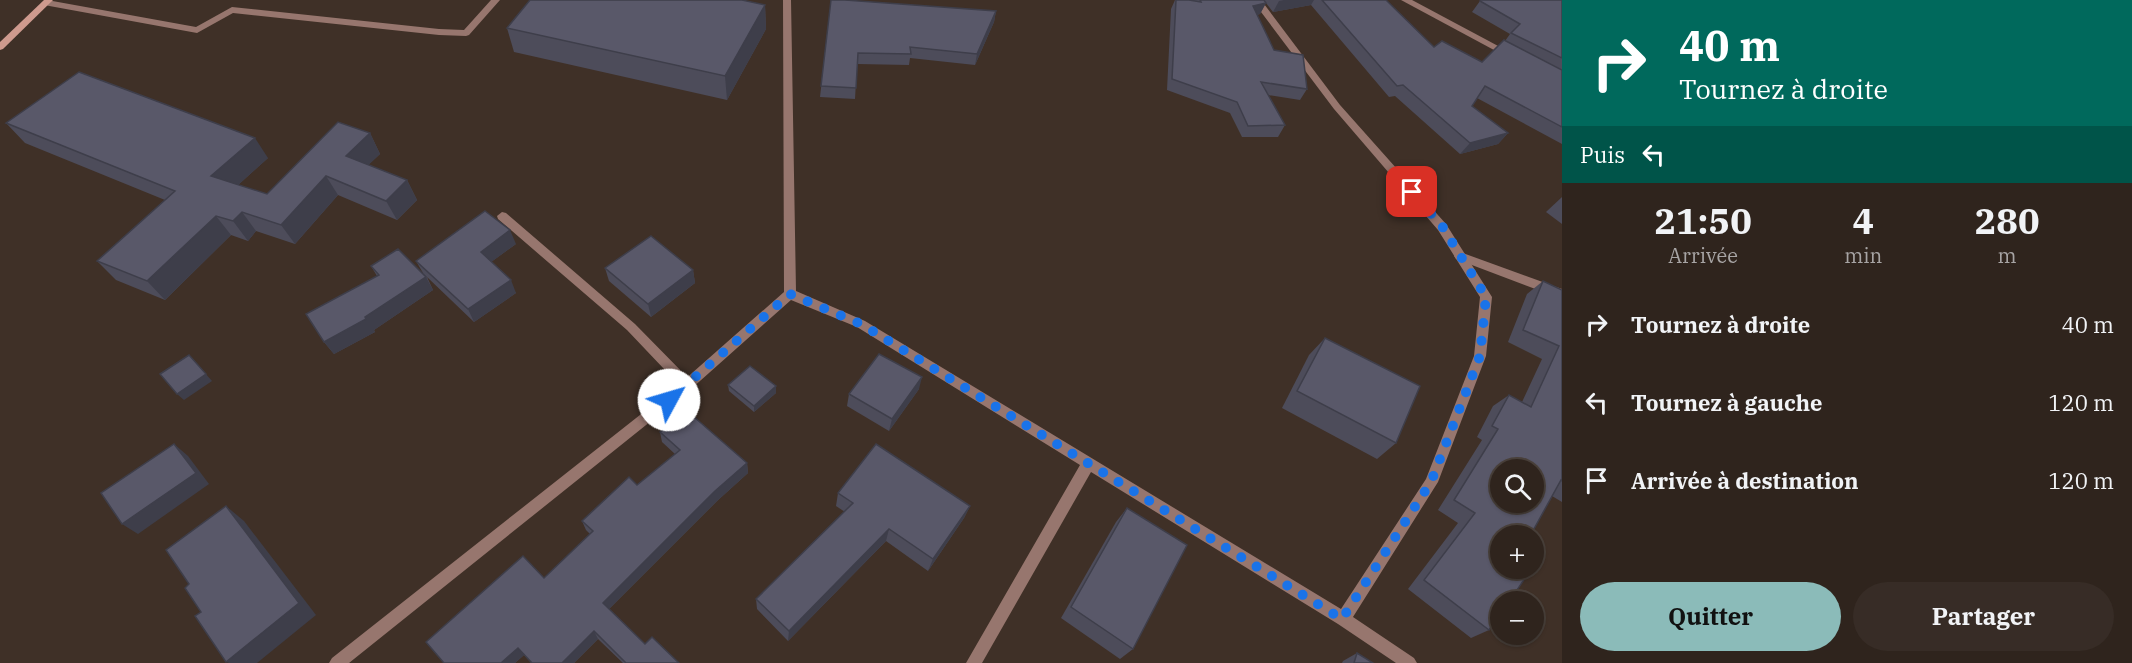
<!DOCTYPE html>
<html lang="fr">
<meta charset="utf-8">
<style>
body{margin:0;font-family:"IBM Plex Serif",serif;background:#372c26;color:#f1f3f6;height:100vh;display:flex;flex-direction:column;font-size:22px;white-space:nowrap}
*{box-sizing:border-box;margin:0}
p{font-size:20px;color:#a7a4a4}
.icon{flex:none;width:33px;height:33px;fill:none;stroke:currentColor;stroke-width:2;stroke-linecap:round;stroke-linejoin:round}
.map{position:relative;flex:1;overflow:hidden}
.side{display:flex;flex-direction:column;background:#2f241d;width:570px}
.side>*{flex:none}
.guide{background:#00695c;color:#fff;overflow:hidden}
.controls{position:absolute;left:1490px;top:459px;display:grid;gap:12px}
.controls a{display:grid;place-items:center;width:54px;height:54px;border-radius:50%;background:#2f241d;box-shadow:0 2px 4px #0004,0 0 0 2px #4a413b;font-size:30px}
.pin{position:absolute;display:grid;place-items:center;width:51px;height:51px;color:#fff;margin:-26px;border-radius:12px;box-shadow:0 3px 9px #0006}
.me{position:absolute;width:66px;margin:-33px;rotate:51deg;stroke-linejoin:round;filter:drop-shadow(0 0 4px #0008)}
.turn{display:flex;align-items:center;gap:21px;height:126px;padding:0 18px;font-size:27px}
.turn .icon{width:78px;height:78px;stroke-width:2.5}
.turn b{display:block;font-size:42px;line-height:51px}
.then{display:flex;align-items:center;height:57px;padding:0 18px;background:#0003;gap:12px;font-size:22px}
.eta{display:flex;justify-content:space-evenly;align-items:center;height:102px;text-align:center}
.eta b{font-size:36px;font-weight:700;line-height:42px}
.button{display:flex;gap:12px;margin-top:auto;padding:12px 18px}
.button a{flex:1;height:69px;border-radius:36px;background:#8bbbb9;color:#111;font-size:24px;font-weight:700;line-height:69px;text-align:center}
.button a+a{background:#372c26;color:#f1f3f6}
ul{padding:0;list-style:none}
li{display:flex;align-items:center;gap:18px;height:78px;padding:0 18px}
li div{flex:1}
li b{display:block;font-size:22px}
li em{font-style:normal}
main{display:flex;flex:1;min-height:0}
.map>svg:first-child{display:block}
.lines{fill:none;stroke-linecap:round;stroke-linejoin:round}
.service{fill:#97766e;fill-rule:evenodd}
.minor{fill:#97766e;fill-rule:evenodd}
.secondary{fill:#ce9a8e;fill-rule:evenodd}
.wall{fill:#4d4c5a}
.shaded-wall{fill:#3e3e4a}
.building{fill:#595869;stroke:#3e3e4a;stroke-width:1.5;fill-rule:evenodd}
.route{stroke:#1a73e8;stroke-width:10;stroke-dasharray:0 18}
</style>
<main>
<div class="map">
<svg width="1562" height="663" viewBox="0 0 1562 663">
<rect width="100%" height="100%" fill="#3f3027"/>
<g class="lines">
<!-- service -->
<g class="service">
<path d="M47,0l149,27 36,-20 207,22 25,1 27,-30h9l-31,35 -3,1 -27,-1 -206,-22 -36,20 -153,-28v-4z"/>
<path d="M502,212l4,1 129,111 56,57 2,4 -2,4 -4,1 -4,-1 -56,-59 -129,-111 -1,-3z"/>
<path d="M1460,252l102,37v10l-106,-40 -2,-3 2,-3z"/>
</g>
<!-- minor -->
<g class="minor">
<path d="M783,0h8l5,291 69,30 476,288 85,-130 48,-123 6,-59 -42,-67 -104,-121 -82,-109h9l79,105 106,119 46,73 -6,59 -48,126 -85,135 61,41 3,5h-21l-58,-39 -247,-152 -109,191h-16l114,-198 -223,-138 -66,-27 -100,89 -342,274h-20l3,-5 351,-277 101,-89z"/>
<path d="M1401,0h11l103,55 -2,2h-6z"/>
</g>
<!-- secondary -->
<path class="secondary" d="M44,0h9l-50,49 -3,1v-8z"/>
</g>
<!-- wall -->
<g class="wall">
<path d="M831,0l165,11 -2,11 -19,43 -65,-7 -1,7 -52,-1 -2,35 -35,-2z"/>
<path d="M1175,0h211l48,47 48,15 23,-21 5,-7 -38,-22 8,-11 82,-1v144l-85,-46 -5,8 36,27 -10,11 -38,10 -65,-58 -6,1 -78,-92 -38,7 -7,-9 -6,11 -3,1 17,35 33,39 -7,11 -32,-5 17,30 -7,12h-36l-12,-24 -63,-23 4,-81z"/>
<path d="M765,5l1,24 -39,71 -213,-48 -7,-24z"/>
<path d="M6,123l262,35 -30,27 29,9 103,-61 10,21 -12,11 39,15 10,20 -20,20 -59,-25 -43,49 -39,-13 -8,10 -17,-6 -66,65 -49,-20 -19,-19 68,-61 -140,-57z"/>
<path d="M1562,197v27l-16,-12z"/>
<path d="M516,244l-25,18 25,31 -42,29 -47,-45 6,13 -59,40 1,2 -41,22 -10,-12 53,-66 -6,-10 52,7 -7,-12z"/>
<path d="M605,268l88,2 2,13 -44,34 -42,-36z"/>
<path d="M1543,281l19,9v212l-10,-6 -52,40 -11,94 -18,8 -63,-49 50,-66 -20,-13 44,-70 -5,-3 16,-31 16,-11 13,7 20,-43 -34,-17 19,-48z"/>
<path d="M1325,338l71,105 -19,16 -95,-51 27,-53z"/>
<path d="M728,385l48,1v7l-22,19 -25,-21z"/>
<path d="M919,389l-30,42 -42,-25 2,-12z"/>
<path d="M660,432l87,31 1,10 -31,28 -108,108 36,35 34,19h-56l-25,-24 -24,24h-43l-7,-8 -9,8h-71l100,-85 46,-44 -4,-4 -4,-9 55,-36 38,-31 -13,-12z"/>
<path d="M838,493l132,13 -6,12 -36,53 -42,-30 -98,100 -31,-32 -1,-10 89,-87 -9,-6z"/>
<path d="M1127,508l6,141 -13,10 -59,-41 55,-96z"/>
<path d="M1357,653l16,10h-31l1,-2z"/>
</g>
<!-- shaded-wall -->
<g class="shaded-wall">
<path d="M1284,0h30l-3,5 -38,7 6,-11z"/>
<path d="M1266,3l-6,11 -13,3 6,-11z"/>
<path d="M765,5l1,24 -39,71 -2,-24z"/>
<path d="M996,11l-2,11 -19,43 2,-11z"/>
<path d="M370,133l10,21 -23,22 -11,-20z"/>
<path d="M1508,133l-10,11 -38,10 10,-11z"/>
<path d="M255,138l13,20 -42,38 -15,-20z"/>
<path d="M326,176l12,19 -43,49 -14,-19z"/>
<path d="M407,180l10,20 -20,20 -11,-19z"/>
<path d="M242,212l14,19 -8,10 -15,-20z"/>
<path d="M216,216l15,19 -66,65 -18,-19z"/>
<path d="M510,230l6,14 -29,21 -6,-13z"/>
<path d="M693,270l2,13 -44,34 -3,-13z"/>
<path d="M426,277l7,13 -59,40 1,2 -41,22 -10,-12 41,-25z"/>
<path d="M511,280l5,13 -42,29 -6,-13z"/>
<path d="M189,355l23,26 -28,19 -7,-6z"/>
<path d="M922,377l-3,12 -30,42 3,-12z"/>
<path d="M776,386v7l-22,19v-6z"/>
<path d="M174,444l14,12 21,28 -71,50 -16,-10z"/>
<path d="M747,463l1,10 -31,28 -110,110 -4,-8 112,-112z"/>
<path d="M226,506l18,15 72,94 -59,48h-28l-3,-1z"/>
<path d="M970,506l-6,12 -36,53 5,-12z"/>
<path d="M889,529l-3,12 -98,100 1,-10z"/>
<path d="M594,631l4,8 -24,24h-12z"/>
<path d="M518,648l6,7 -9,8h-14z"/>
</g>
<!-- building -->
<g class="building">
<path d="M530,0h212l23,5 -40,71 -218,-48z"/>
<path d="M831,0h14l151,11 -19,43 -67,-7 1,7 -53,-1 -2,35 -35,-2z"/>
<path d="M1176,0h13l12,2 -1,-2h64l2,3 -13,3 21,44 29,5 4,34 -46,-7 24,43 -37,1 -11,-24 -65,-23z"/>
<path d="M1322,0h64l48,47 8,-6 40,21 22,-22 58,30v57l-77,-41 -13,20 36,27 -38,10 -67,-58 -6,1z"/>
<path d="M1481,0h81v58l-51,-25 9,-9 -40,-23z"/>
<path d="M79,72l176,66 -44,38 56,18 71,-72 32,11 -24,23 61,24 -21,21 -60,-25 -45,49 -39,-13 -9,9 -17,-5 -69,65 -50,-20 78,-70 -169,-68z"/>
<path d="M485,211l25,19 -29,22 30,28 -43,29 -52,-48z"/>
<path d="M651,236l42,34 -45,34 -43,-36z"/>
<path d="M398,249l28,28 -61,40 1,2 -42,23 -18,-28 73,-39 -8,-9z"/>
<path d="M1543,281l19,9v191l-1,-1 -31,56h-30v32h30l1,1 -22,33h-9v12l-11,16 -65,-50 51,-67 -21,-13 44,-71 -6,-3 17,-31 22,12 28,-61 -36,-16zM1500,470h33v32h-33z"/>
<path d="M1325,338l95,48 -24,57 -99,-52z"/>
<path d="M879,354l43,23 -30,42 -43,-25z"/>
<path d="M189,355l17,19 -29,20 -17,-20z"/>
<path d="M750,366l26,20 -22,20 -26,-21z"/>
<path d="M686,410l61,53 -32,28 -112,112 42,41 7,-7 27,26h-53l-32,-32 -32,32h-30l-14,-15 -17,15h-57l-18,-21 97,-86 21,22 49,-47 -11,-10 47,-44 8,8 43,-35 -20,-18z"/>
<path d="M174,444l22,29 -74,51 -21,-31z"/>
<path d="M876,444l94,62 -37,53 -44,-30 -100,102 -33,-32 97,-96 -15,-10z"/>
<path d="M226,506l73,97 -73,59 -31,-46 6,-4 -16,-24 4,-4 -23,-34z"/>
<path d="M1127,508l60,37 -54,104 -62,-42z"/>
<path d="M1357,653l16,10h-19z"/>
</g>
<g class="lines">
<!-- route -->
<path class="route" d="M669,400l121,-106 71,30 481,295 89,-137 49,-126 6,-59 -44,-71 -30,-34"/>
</g>
</svg>
<div class="controls">
<a><svg class="icon" aria-label="search" viewBox="0 0 24 24"><circle cx="10" cy="10" r="6"/><path d="M15 15l6 6"/></svg></a>
<a>+</a>
<a>−</a>
</div>
<div class="pin" style="left:1412px;top:192px;background:#d93025"><svg class="icon" aria-label="arrive" viewBox="0 0 24 24"><path d="M6 21V4h12l-3 4 3 4H6"/></svg></div>
<svg class="me" style="left:669px;top:400px" viewBox="-20 -20 40 40"><circle r="19" fill="#fff"/><path d="M0-13L10 11 0 6-10 11z" fill="#1a73e8"/></svg>
</div>
<section class="side">
<div class="guide">
<div class="turn"><svg class="icon" aria-label="right" viewBox="0 0 24 24"><path d="M7 20v-9h11M14 6l5 5-5 5"/></svg><div><b>40 m</b>Tournez à droite</div></div>
<div class="then">Puis<svg class="icon" aria-label="left" viewBox="0 0 24 24"><path d="M17 20v-9H6M10 6l-5 5 5 5"/></svg></div>
</div>
<div class="eta">
<div><b>21:50</b><p>Arrivée</p></div>
<div><b>4</b><p>min</p></div>
<div><b>280</b><p>m</p></div>
</div>
<ul>
<li><svg class="icon" aria-label="right" viewBox="0 0 24 24"><path d="M7 20v-9h11M14 6l5 5-5 5"/></svg><div><b>Tournez à droite</b></div><em>40 m</em></li>
<li><svg class="icon" aria-label="left" viewBox="0 0 24 24"><path d="M17 20v-9H6M10 6l-5 5 5 5"/></svg><div><b>Tournez à gauche</b></div><em>120 m</em></li>
<li><svg class="icon" aria-label="arrive" viewBox="0 0 24 24"><path d="M6 21V4h12l-3 4 3 4H6"/></svg><div><b>Arrivée à destination</b></div><em>120 m</em></li>
</ul>
<div class="button"><a>Quitter</a><a>Partager</a></div>
</section>
</main>
